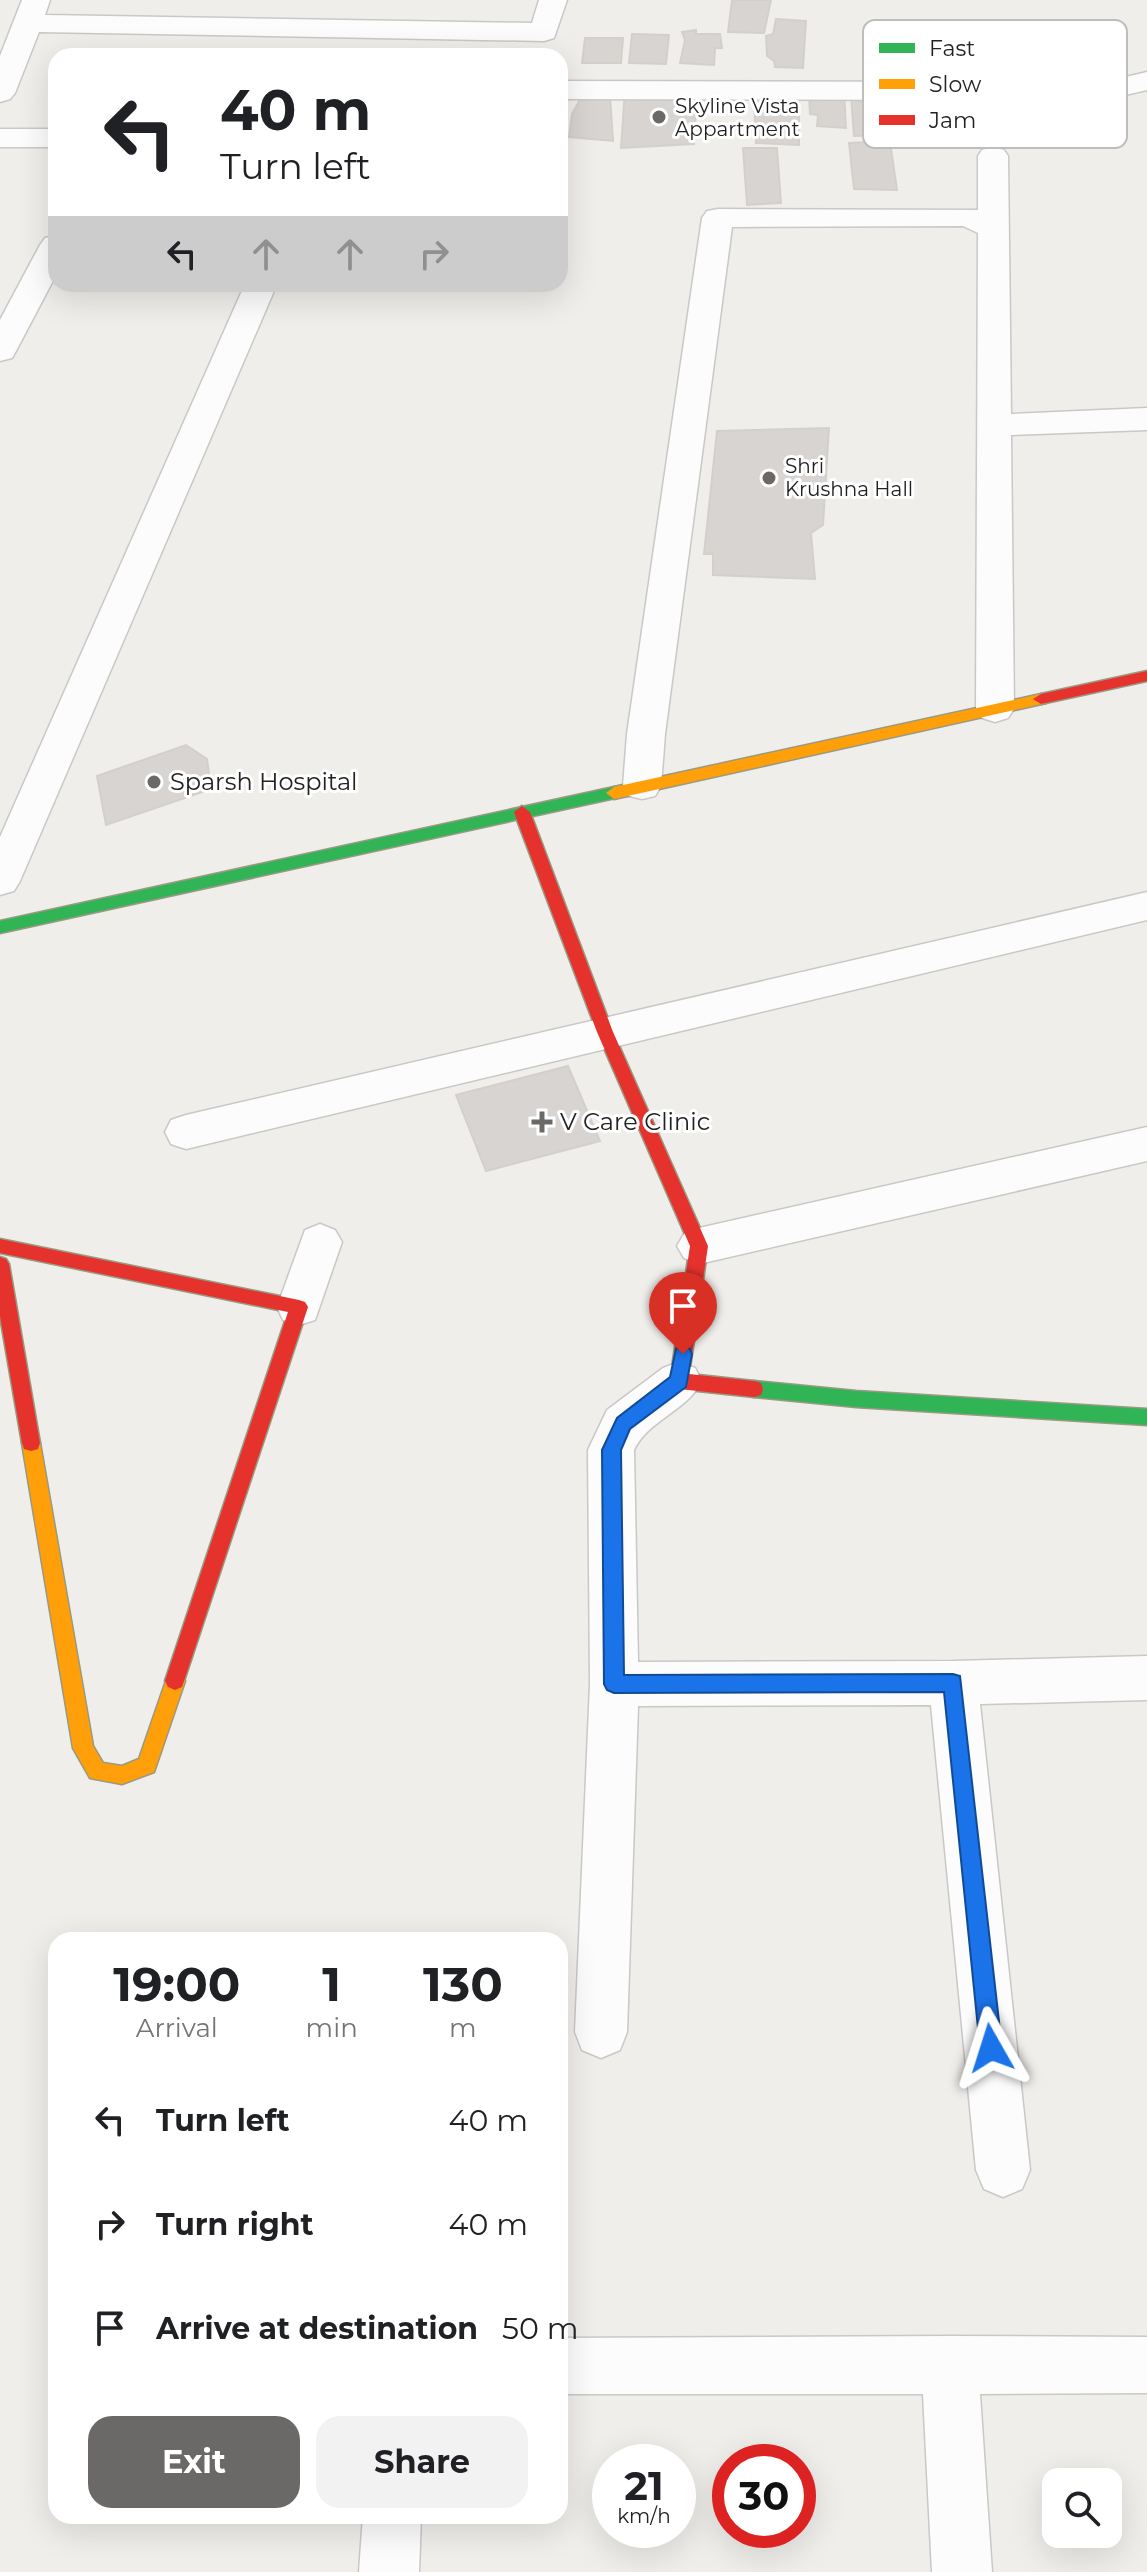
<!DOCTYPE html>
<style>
body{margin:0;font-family:Montserrat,sans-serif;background:#f2f2f2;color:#202124;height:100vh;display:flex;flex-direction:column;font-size:30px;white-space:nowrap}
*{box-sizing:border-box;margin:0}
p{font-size:26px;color:#757577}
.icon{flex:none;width:44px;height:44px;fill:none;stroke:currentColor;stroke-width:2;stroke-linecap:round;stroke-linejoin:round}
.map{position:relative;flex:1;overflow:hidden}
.panel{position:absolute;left:48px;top:1932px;width:520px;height:592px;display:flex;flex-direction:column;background:#fff;border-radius:24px;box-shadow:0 8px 32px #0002}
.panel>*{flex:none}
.top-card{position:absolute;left:48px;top:48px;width:520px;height:244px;border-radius:24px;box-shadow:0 8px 32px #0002;background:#fff;color:#202124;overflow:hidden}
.tools{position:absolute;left:1042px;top:2468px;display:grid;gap:16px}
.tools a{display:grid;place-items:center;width:80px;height:80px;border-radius:16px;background:#fff;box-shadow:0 8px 32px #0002;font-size:40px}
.speed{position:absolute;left:592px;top:2444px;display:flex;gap:16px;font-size:40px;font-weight:700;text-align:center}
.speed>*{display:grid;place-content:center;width:104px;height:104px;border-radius:50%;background:#fff;box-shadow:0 8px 32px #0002;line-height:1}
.speed small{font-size:20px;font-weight:400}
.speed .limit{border:12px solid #d22;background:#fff;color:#111}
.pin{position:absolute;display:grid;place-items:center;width:68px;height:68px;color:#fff;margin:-82px -34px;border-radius:50% 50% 50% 0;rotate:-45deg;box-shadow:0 0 8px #0007}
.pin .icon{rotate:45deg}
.me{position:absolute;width:88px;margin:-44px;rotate:354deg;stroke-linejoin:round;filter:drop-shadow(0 0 6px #0008)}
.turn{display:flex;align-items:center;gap:28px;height:168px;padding:0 40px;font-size:36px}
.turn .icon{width:104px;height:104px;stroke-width:2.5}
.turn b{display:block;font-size:56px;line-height:68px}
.lanes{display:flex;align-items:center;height:76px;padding:0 40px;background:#0003;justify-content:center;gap:40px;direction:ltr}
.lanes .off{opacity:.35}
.eta{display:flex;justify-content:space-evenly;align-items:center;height:136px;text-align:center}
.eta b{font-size:48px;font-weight:700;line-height:56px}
.action{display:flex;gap:16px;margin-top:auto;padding:16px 40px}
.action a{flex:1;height:92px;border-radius:24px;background:#6a6968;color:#fff;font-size:32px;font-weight:700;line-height:92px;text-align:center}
.action a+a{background:#f2f2f2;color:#202124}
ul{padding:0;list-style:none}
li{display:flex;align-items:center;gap:24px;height:104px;padding:0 40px}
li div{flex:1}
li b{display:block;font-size:30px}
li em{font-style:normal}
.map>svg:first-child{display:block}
.building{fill:#d7d4d2;stroke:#d3d0cc;stroke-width:2}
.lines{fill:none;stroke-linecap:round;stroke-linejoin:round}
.street-casing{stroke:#c9c8c7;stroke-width:3}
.fast-casing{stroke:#999a82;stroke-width:3}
.slow-casing{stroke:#999a82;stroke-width:3}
.jam-casing{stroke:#999a82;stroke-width:3}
.street{fill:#fdfcfc;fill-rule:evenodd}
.fast{fill:#30b455;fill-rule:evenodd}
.slow{fill:#ff9f0a;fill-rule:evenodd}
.jam{fill:#e5322d;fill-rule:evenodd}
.route{fill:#1a73e8;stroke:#114b97;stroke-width:2}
.poi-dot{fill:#6a6968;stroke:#fff;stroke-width:3}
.labels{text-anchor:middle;stroke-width:6;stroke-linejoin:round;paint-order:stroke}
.far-poi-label{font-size:20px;fill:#222;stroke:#fff;text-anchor:start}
.poi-label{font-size:24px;fill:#222;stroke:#fff;text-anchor:start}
.key{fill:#fff;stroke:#bdbdbd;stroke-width:2}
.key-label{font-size:22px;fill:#222}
</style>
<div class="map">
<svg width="1147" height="2572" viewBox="0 0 1147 2572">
<rect width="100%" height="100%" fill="#f0eeeb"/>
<!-- building -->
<g class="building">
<path d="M732,0h39l-7,33 -36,-1z"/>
<path d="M776,19l30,2 -3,47 -28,-1 -1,-6 -7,-5 -1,-20 7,-2z"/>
<path d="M696,30v4h24l2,14h-7l-1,17 -34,-2 5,-23 -3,-8z"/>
<path d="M632,34l37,1 -3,29 -37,-1z"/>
<path d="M585,38h38l-2,25h-39z"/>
<path d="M625,90h72l-3,54 -73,4z"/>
<path d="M844,93l2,35 -29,-2 1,-11 -8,-1 -1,-19z"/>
<path d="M610,95l3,46 -44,-4 3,-23 10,-18z"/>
<path d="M892,95l3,40 -41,1 -3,-40z"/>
<path d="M754,102h45v43l-43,-2z"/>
<path d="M890,141l7,49 -43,-1 -5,-46z"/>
<path d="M743,148h34l4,55 -34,2z"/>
<path d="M829,428l-6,97 -12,8 4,46 -102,-4v-21h-9l13,-123z"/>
<path d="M186,745l21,14 4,30 -105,36 -9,-49z"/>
<path d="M568,1066l32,75 -114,30 -30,-76z"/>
</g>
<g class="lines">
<!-- street casing -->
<g class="street-casing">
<g id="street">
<path d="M22,0h28l-5,15 487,8 7,-23h28l-13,38 -10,3 -505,-9 -24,61 -5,6 -10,3v-46z"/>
<path d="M1147,72v18l-30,7 -124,3 -433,-1v-18l433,1 124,-3z"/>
<rect x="0" y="129" width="56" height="18"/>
<path d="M993,147l11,3 4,6 3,258 136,-6v22l-136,5 3,274 -6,9 -13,4 -13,-4 -6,-9 2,-476 -15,-7 -231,1 -67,507 -4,52 -6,10 -13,3 -13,-3 -6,-10 4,-52 75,-516 5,-7 11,-2 260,1v-54l4,-6z"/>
<path d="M56,236v39l-40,76 -4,7 -12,3v-41l40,-75 5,-7z"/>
<path d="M245,284h32l-257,597 -6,10 -14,4v-58z"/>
<path d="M1147,892v28l-961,229 -15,-5 -6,-12 6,-12 15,-5z"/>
<path d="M1147,1127v34l-448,103 -15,-6 -7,-12 7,-12 15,-6z"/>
<path d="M320,1224l15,6 7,12 -27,78 -16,5 -16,-5 -6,-13 28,-77z"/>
<path d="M679,1362l16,6 7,13c-15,30 -54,39 -68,69l4,212 315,-1 194,-5v44l-167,4 50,466 -8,19 -19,8 -19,-8 -8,-19 -45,-465 -293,1 -11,326 -7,18 -19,8 -19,-8 -7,-18 15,-348 -2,-234 19,-40 56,-42z"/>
<path d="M950,2336l197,1v56l-167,1 12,178h-60l-9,-178h-363v-56z"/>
<path d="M363,2516h58l-2,56h-60z"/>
</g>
</g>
<!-- fast casing -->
<g class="fast-casing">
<g id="fast">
<path d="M614,787l6,2 2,4 -2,4 -620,136v-12z"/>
<path d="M754,1381l102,10 291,18v16l-291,-18 -102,-10 -7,-2 -2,-6 2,-6z"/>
</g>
</g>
<!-- slow casing -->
<g class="slow-casing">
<g id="slow">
<path d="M1041,694l5,1v8l-432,96 -8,-6 8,-6z"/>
<path d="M31,1435l7,2 2,6 53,303 10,17 19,3 17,-7 29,-84 7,-3 7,3 3,6 -31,91 -32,12 -32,-6 -17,-30 -51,-305 2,-6z"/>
</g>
</g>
<!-- jam casing -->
<g class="jam-casing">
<g id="jam">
<path d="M1147,671v10l-106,23 -8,-5 8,-5z"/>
<path d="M522,806l8,6 83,220 95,214 -19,128 65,7 7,2 2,6 -2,6 -7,2 -75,-8 -7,-3 -2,-5 20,-135 -93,-214 -83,-220z"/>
<path d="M0,1239l299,61 6,2 3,5 -126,380 -7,3 -7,-3 -3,-6 123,-369 -288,-59z"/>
<path d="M0,1257l6,2 3,5 31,179 -2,6 -7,2 -7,-2 -2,-6 -22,-127z"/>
</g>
</g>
<!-- street -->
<use href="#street" class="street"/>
<!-- fast -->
<use href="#fast" class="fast"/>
<!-- slow -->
<use href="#slow" class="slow"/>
<!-- jam -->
<use href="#jam" class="jam"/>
</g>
<!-- route -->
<path class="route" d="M683,1346l7,3 2,5 -6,33 -56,42 -9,21 3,225 329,-1 7,2 42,372 -3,8 -8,3 -8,-3 -3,-8 -36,-356 -330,1 -7,-3 -3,-6 -2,-234 15,-32 53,-41 6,-28z"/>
<!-- markers -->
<g class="poi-dot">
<circle cx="659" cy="117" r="8"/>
<circle cx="769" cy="478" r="8"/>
<circle cx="154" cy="782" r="8"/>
<path d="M538 1110h8v8h8v8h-8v8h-8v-8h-8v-8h8z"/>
</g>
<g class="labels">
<!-- far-poi labels -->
<g class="far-poi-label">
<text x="675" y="113">Skyline Vista<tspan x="675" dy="23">Appartment</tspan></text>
<text x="785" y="473">Shri<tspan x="785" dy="23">Krushna Hall</tspan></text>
</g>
<!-- poi labels -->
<g class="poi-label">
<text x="170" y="790">Sparsh Hospital</text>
<text x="560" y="1130">V Care Clinic</text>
</g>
</g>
<!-- legend -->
<rect x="863" y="20" width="264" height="128" rx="12" class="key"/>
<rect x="879" y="43" width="36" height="10" fill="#30b455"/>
<rect x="879" y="79" width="36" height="10" fill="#ff9f0a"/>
<rect x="879" y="115" width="36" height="10" fill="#e5322d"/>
<g class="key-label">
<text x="929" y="56">Fast</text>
<text x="929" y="92">Slow</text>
<text x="929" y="128">Jam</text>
</g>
</svg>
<div class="tools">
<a><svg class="icon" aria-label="search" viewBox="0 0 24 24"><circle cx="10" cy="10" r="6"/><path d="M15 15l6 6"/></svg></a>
</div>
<div class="speed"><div>21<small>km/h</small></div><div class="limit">30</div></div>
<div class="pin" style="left:683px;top:1354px;background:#d93025"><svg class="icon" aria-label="arrive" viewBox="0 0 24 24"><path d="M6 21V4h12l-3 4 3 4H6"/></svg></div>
<svg class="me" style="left:991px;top:2048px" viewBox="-20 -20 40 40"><path d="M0-17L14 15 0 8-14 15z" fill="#1a73e8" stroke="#fff" stroke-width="4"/></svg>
<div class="top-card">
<div class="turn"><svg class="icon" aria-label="left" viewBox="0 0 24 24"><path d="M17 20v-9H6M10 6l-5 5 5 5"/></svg><div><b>40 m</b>Turn left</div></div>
<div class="lanes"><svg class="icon" aria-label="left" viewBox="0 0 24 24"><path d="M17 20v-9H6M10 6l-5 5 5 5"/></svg><svg class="icon off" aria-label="ahead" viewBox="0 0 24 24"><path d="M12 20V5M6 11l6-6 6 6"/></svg><svg class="icon off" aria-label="ahead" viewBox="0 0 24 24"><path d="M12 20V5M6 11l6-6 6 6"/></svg><svg class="icon off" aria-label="right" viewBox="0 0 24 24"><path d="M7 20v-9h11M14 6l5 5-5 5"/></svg></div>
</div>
<section class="panel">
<div class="eta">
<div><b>19:00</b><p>Arrival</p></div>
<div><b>1</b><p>min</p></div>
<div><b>130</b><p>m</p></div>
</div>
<ul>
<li><svg class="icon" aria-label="left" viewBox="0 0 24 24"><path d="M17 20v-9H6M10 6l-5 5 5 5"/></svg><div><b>Turn left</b></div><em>40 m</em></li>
<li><svg class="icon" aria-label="right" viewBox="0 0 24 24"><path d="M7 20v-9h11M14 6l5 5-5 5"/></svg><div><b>Turn right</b></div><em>40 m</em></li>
<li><svg class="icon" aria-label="arrive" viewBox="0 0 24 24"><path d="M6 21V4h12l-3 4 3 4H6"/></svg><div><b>Arrive at destination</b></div><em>50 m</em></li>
</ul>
<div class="action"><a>Exit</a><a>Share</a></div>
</section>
</div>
